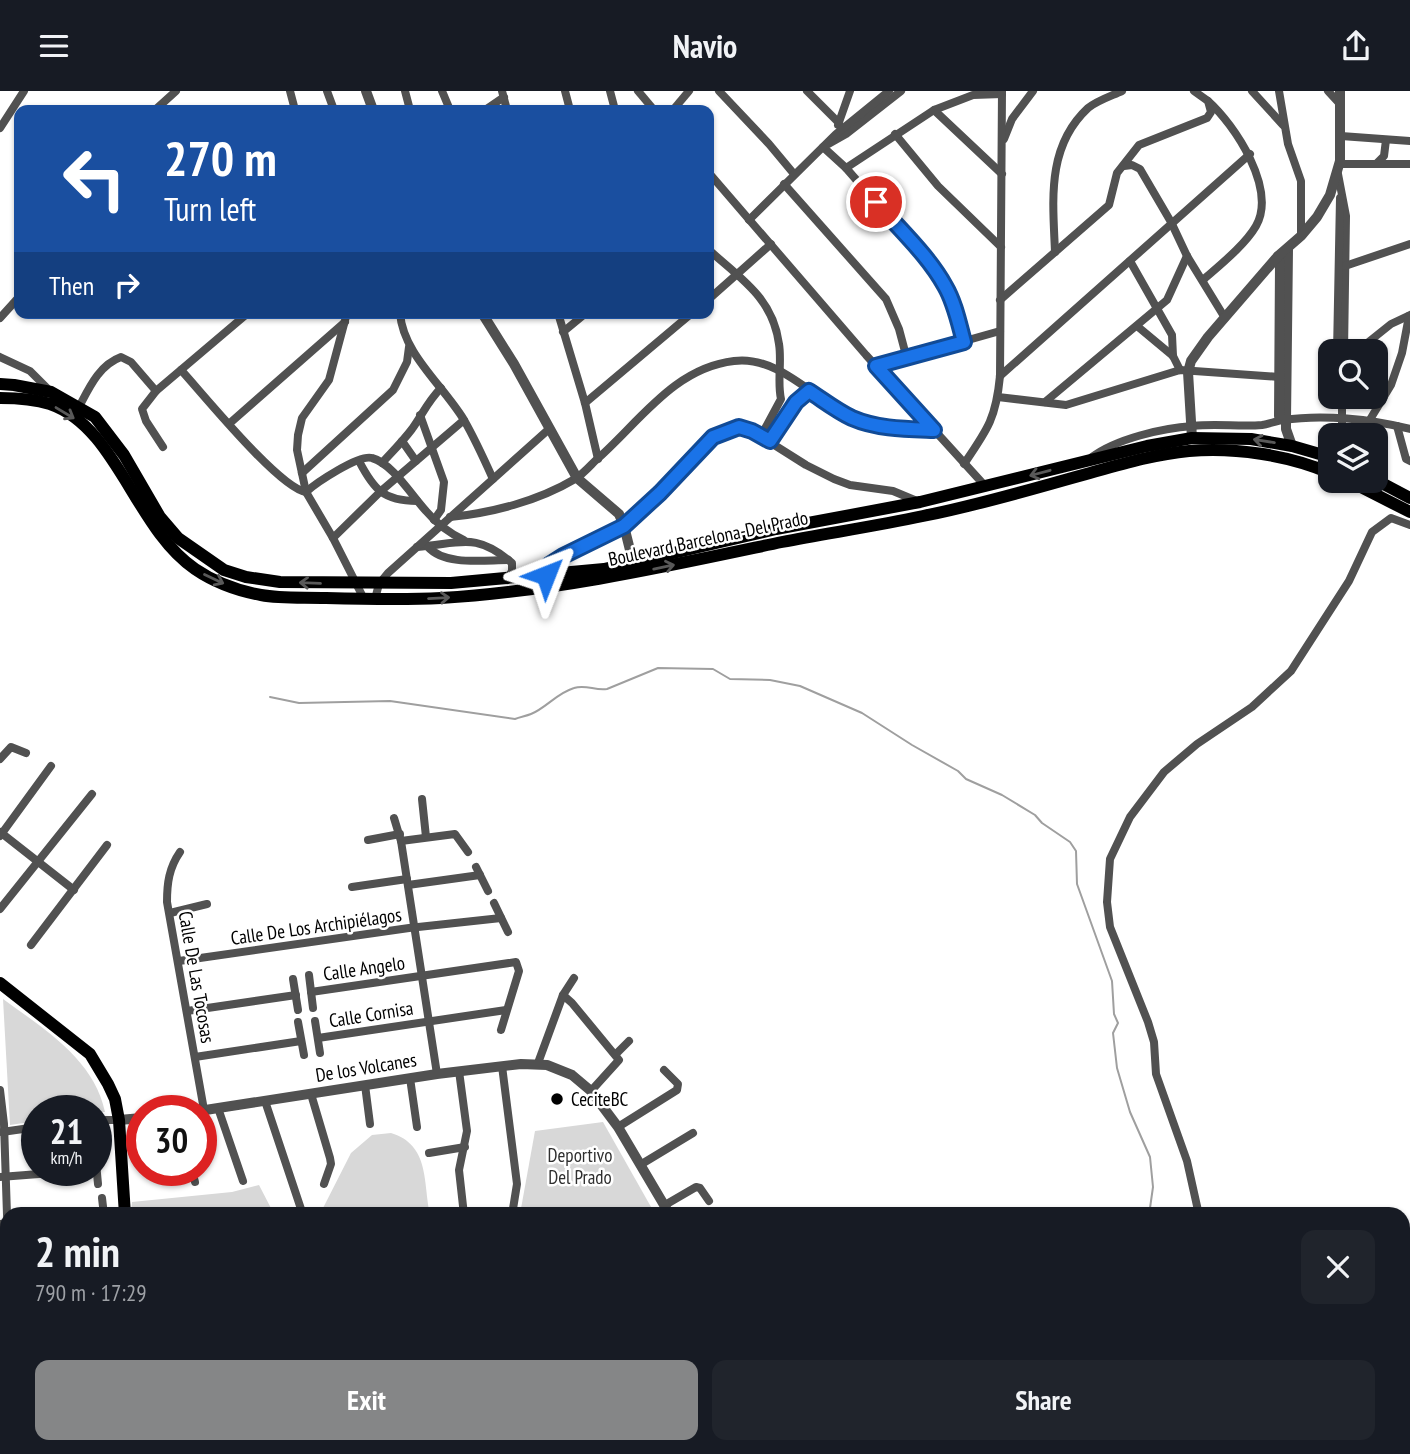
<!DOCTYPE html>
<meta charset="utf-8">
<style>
body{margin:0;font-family:"PT Sans Narrow",sans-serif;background:#20242c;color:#f1f3f6;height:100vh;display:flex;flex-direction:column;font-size:26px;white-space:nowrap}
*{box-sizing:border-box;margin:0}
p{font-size:23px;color:#9ea1a6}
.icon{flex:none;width:38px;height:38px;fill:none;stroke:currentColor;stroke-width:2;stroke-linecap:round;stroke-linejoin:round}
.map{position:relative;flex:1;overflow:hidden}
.details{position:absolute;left:0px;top:1116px;width:1410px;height:247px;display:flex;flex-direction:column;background:#171b24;border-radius:21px 21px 0 0;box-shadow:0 2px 5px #0004}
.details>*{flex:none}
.guide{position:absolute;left:14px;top:14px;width:700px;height:214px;border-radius:14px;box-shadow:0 2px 5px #0004;background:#1a4fa0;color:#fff;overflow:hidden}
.buttons{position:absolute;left:1318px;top:248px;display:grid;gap:14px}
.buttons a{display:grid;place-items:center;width:70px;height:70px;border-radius:14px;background:#171b24;box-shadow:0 2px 5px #0004;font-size:35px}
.speed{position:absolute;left:21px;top:1004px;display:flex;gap:14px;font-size:35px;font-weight:700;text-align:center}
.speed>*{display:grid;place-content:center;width:91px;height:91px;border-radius:50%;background:#171b24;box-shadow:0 2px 5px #0004;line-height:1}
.speed small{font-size:18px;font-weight:400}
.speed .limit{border:10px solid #d22;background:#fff;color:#111}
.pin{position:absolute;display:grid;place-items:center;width:60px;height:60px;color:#fff;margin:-30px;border:4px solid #fff;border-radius:50%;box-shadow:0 2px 7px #0007}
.me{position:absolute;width:77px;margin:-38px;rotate:45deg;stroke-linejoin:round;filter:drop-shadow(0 0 5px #0008)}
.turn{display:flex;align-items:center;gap:24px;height:147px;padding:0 35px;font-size:32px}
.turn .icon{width:91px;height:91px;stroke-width:2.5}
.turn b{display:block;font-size:49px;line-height:60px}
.then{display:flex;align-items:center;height:66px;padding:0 35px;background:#0003;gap:14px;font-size:26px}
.round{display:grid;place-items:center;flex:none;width:74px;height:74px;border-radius:14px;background:#20242c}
.summary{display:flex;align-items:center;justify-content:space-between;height:119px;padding:0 35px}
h1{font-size:42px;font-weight:600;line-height:52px}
.button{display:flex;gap:14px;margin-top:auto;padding:14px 35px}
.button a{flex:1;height:80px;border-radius:14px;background:#858687;color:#fff;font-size:28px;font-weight:600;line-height:80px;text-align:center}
.button a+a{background:#20242c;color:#f1f3f6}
header{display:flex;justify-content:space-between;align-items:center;height:91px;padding:0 35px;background:#171b24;font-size:32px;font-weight:600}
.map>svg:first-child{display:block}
.green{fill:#d8d8d8}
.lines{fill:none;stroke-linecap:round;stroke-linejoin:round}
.stream{stroke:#9f9f9f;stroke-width:2}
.minor{stroke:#515151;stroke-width:8}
.tertiary{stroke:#515151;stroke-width:10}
.primary{stroke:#000;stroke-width:12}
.oneway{stroke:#595959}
.route-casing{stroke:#114b97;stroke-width:18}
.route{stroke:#1a73e8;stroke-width:12}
.poi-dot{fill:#000;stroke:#fff;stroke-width:2.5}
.labels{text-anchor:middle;stroke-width:5;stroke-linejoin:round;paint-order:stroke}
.street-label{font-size:19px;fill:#000;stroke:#fff}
.poi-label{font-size:19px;fill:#000;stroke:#fff;text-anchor:start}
.park-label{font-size:19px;fill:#2f2f2f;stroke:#fff}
</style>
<header><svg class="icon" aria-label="menu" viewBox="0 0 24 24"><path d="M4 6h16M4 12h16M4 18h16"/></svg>Navio<svg class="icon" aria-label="share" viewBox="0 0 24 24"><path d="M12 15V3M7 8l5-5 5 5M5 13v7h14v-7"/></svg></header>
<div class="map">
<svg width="1410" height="1363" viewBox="0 0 1410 1363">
<rect width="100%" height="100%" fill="#fff"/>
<!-- green -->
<g class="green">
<path d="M3,908c41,30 91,60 102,113l-68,-1v10l-27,4z"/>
<path d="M603,1031l52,92h-135l15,-83z"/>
<path d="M391,1042c39,12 32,49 39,81h-110l31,-61 21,-18z"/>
<path d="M259,1094l15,29 -143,1 1,-13 100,-10z"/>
</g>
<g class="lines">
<!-- stream -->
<g class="stream">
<path d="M270,606l29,6 91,-2 125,18c5,-2 11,-3 16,-5 15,-6 26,-21 43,-26 12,-4 21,3 33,1l51,-21 55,1 17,10 40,1 30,6 62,27 50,32 46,26 8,8 36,16 33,20 7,8 28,19 6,9 1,33 35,97 2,33 4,9 -5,10 4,35 13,44 20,45 3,30 -4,28"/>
<path d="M1404,1329h6"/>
<path d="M1105,1363l5,-7"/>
<path d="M1140,1363l6,-7"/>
</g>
<!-- minor -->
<g class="minor">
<path d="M290,0l5,19"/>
<path d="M327,0l7,19"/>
<path d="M405,0l5,19"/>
<path d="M442,0l8,19"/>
<path d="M502,0l5,19"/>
<path d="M565,0l5,19"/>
<path d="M610,0l5,19"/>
<path d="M638,0l16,19"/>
<path d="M719,0l50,53 25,30"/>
<path d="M807,0l32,32"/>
<path d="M901,0l-55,43 -23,13 23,21 87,100 13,18 7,17 11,39"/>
<path d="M1252,0l31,34"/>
<path d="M1279,0l9,53 13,37v55"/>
<path d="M1328,0l12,13"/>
<path d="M155,19l21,-19"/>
<path d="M485,19l19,-13"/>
<path d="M673,19l16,-19"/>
<path d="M934,19l68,64"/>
<path d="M838,34l12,-34"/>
<path d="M0,37l24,-37"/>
<path d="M895,43l43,52 63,61"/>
<path d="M1341,45l69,5"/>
<path d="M1004,48l8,-20 21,-28"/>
<path d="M1377,72l7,-7 2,-16"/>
<path d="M1339,73h71"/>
<path d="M1124,75l8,-1 8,4 31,53 16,34 38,62"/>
<path d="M846,77l88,-58 39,-15 29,-1"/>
<path d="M709,82l157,182 120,132"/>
<path d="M1338,83l8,42 -2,136"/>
<path d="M784,93l102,115 13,30 8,30"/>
<path d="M749,129l87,-86 53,-43"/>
<path d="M709,159c32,29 64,48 70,94 3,18 -2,37 2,55l-20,37"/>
<path d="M1055,161c-2,-51 -9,-105 33,-144 8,-7 23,-12 34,-17"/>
<path d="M1130,170l42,74 1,21"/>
<path d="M1345,175l65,-22"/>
<path d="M1203,189c17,-15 42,-35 53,-54 21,-37 -21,-101 -48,-125"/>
<path d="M709,208l62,-55"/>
<path d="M1000,209l109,-95 8,-32 22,-28 68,-27 4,-6 -3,-11 -14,-10"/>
<path d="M347,222l-18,67 -27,38 -4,17 -1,15 9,42 27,46 31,61"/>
<path d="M400,222c3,41 43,72 64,107 11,19 20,39 29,59"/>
<path d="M558,222l27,90 13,56"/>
<path d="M0,227l19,-21"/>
<path d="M1137,235l36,30 7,14"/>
<path d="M563,241l23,-19"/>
<path d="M1337,261l3,-154"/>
<path d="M1356,261l35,-28 19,-9"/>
<path d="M0,266l30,14 21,21"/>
<path d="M876,275l124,-35"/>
<path d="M181,279c22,24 98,118 125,122 10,-9 53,-38 66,-34 20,5 40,38 54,53 11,13 23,22 38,29"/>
<path d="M1000,285l250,-222"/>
<path d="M998,306l68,8 114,-35 99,7"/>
<path d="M1342,306v39"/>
<path d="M1045,311l122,-102 20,-44"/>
<path d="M585,312l107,-90"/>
<path d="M79,316c10,-19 20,-42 42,-50l10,5 25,29"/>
<path d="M420,324l24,67 -3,28 -7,10"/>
<path d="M230,332l115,-101"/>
<path d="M1397,335l9,33 4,2"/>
<path d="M1360,345l31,-51 11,-32 7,-37"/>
<path d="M402,350l14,20"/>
<path d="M770,350l26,-39 13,-11"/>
<path d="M163,356l-17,-26 -4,-12 14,-18 92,-78"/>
<path d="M1092,366c24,-18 70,-29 101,-31 23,-3 46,1 69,-1 7,-1 14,-4 21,-5 40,-6 88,-1 127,9"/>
<path d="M359,370c15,29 25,40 58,40"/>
<path d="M382,372c10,-11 21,-22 30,-34 10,-14 16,-28 29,-41"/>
<path d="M964,373c24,-35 32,-46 36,-88l2,-285"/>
<path d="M302,382l91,-83 14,-28 2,-15"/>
<path d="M450,426c42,-4 88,-16 125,-38 8,-5 14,-12 20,-18 43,-37 78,-93 139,-100 44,-6 80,38 117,56 25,13 56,12 83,13"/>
<path d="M333,447l48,-47 83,-71"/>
<path d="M417,456c43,-3 58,-16 95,16v8l-5,9"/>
<path d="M428,456c17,19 56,13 80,13"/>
<path d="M546,484l3,-10 14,-9 61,-30 36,-33 53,-56 26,-10 13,4 54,34 28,14 16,6 43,6 24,10"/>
<path d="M375,508l4,-15 9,-11 161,-144"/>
<path d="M0,668l11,-12 15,6"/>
<path d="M422,708l4,38"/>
<path d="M394,727l7,23 36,233"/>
<path d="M0,741l74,58"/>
<path d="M0,745l51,-70"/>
<path d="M368,749l32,-6"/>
<path d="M401,750l54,-7 13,18"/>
<path d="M180,761c-11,16 -13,31 -13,50l37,208"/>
<path d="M476,776l12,24"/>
<path d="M408,794l72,-10"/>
<path d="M352,796l55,-8"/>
<path d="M494,812l14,29"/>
<path d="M0,818l92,-115"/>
<path d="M170,822l37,-9"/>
<path d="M31,854l76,-100"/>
<path d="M179,870l230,-33 92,-10"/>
<path d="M309,884l4,33"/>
<path d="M293,888l5,31"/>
<path d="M311,901l205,-30 3,9 -18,59"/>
<path d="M563,904l9,8 47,57 -28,31"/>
<path d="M187,920l109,-16"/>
<path d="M315,930l5,32"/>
<path d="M298,931l6,33"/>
<path d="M318,947l188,-28"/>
<path d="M616,963l13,-13"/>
<path d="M195,966l106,-16"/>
<path d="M538,972l25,-68 11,-17"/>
<path d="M502,975l15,118 -5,31"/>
<path d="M459,980l8,60 -8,39 5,45"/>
<path d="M410,987l7,49"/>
<path d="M365,994l5,39"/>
<path d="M0,999l4,34 3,91"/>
<path d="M311,1003l19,64 1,6 -7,20"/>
<path d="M265,1010l38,114"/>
<path d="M218,1017l25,73"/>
<path d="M96,1029h23"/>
<path d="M618,1036l59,-37 1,-6 -14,-14"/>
<path d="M2,1041l35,-5"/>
<path d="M429,1062l36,-6"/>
<path d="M96,1072l2,21"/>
<path d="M640,1074l53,-32"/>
<path d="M192,1080l3,11"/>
<path d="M0,1086l78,-6"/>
<path d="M102,1107l2,17"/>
<path d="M665,1114l31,-18 4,1 9,13"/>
<path d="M1199,1124l-12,-54 -31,-87 -2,-32 -6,-20 -38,-95 -3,-25 3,-43 20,-42 34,-45 33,-28 55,-37 39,-36 58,-90 23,-49 19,-14 19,7"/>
<path d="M0,1133l7,-1"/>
<path d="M0,1179l7,-1"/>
<path d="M0,1199v30"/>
<path d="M0,1293l7,1"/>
<path d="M0,1341h7"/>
<path d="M104,1356l5,1"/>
<path d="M687,1356l9,7"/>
<path d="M763,1356l7,7"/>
<path d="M35,1363l1,-7"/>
<path d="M92,1363l1,-7"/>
<path d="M205,1363l1,-7"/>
<path d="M346,1363l1,-7"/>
<path d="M436,1363v-6"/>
<path d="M493,1363l1,-1"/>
<path d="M557,1363l7,-7"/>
<path d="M1133,1363l6,-7"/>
</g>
<!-- tertiary -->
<g class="tertiary">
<path d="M366,0l7,19"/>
<path d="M1288,158l-2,171v9l6,17"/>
<path d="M1278,165l2,8 -1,152"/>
<path d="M482,222l32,51 63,114 42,36 5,12 10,40"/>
<path d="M1192,347l-4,-66 3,-11 17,-24 70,-81 23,-20 16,-19 13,-22 10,-34v-70"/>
<path d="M199,1020l238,-37 84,-10 26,1 25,10 19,16 27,36 52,88"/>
<path d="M119,1029l23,-2"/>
<path d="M405,1363l1,-7"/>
<path d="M654,1363l6,-7"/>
</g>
<!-- primary -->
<g class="primary">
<path d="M0,293l14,1 37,7 44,25 29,38 36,62 18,21 46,32 22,7 34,5 171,1 153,-14 172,-40 144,-27 227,-56 45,-8 59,1 41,7 38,11"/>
<path d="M0,307c17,0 34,1 50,6 67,23 85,124 145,165 19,13 44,22 66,26 21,4 44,2 65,3 38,1 77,2 115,0 116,-7 227,-32 341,-56 47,-9 94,-16 141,-26 57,-11 112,-28 167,-43 32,-9 66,-19 99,-22 45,-4 99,4 141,22"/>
<path d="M1376,389l34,18"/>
<path d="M1349,390l61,31"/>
<path d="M0,892l90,71 18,30 7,15 4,21 6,95"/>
<path d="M134,1363l2,-7"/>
</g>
</g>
<!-- one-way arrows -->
<defs><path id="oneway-shaft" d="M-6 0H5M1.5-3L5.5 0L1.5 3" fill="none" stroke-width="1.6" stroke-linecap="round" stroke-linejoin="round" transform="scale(1.75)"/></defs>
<g class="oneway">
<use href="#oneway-shaft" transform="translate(65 322) rotate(31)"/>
<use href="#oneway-shaft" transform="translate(1264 350) rotate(-171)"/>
<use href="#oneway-shaft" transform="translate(1040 382) rotate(165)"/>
<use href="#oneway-shaft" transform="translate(664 476) rotate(-12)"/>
<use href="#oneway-shaft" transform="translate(214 488) rotate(25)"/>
<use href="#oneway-shaft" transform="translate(310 492) rotate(-178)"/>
<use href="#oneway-shaft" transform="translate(439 507) rotate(-3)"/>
</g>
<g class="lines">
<!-- route casing -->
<g class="route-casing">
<path id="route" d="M546,484l3,-10 14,-9 61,-30 36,-33 53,-56 26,-10 13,4 18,10 26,-39 13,-11c14,9 28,20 43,27 25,11 55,11 82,12l-58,-64 88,-24c-5,-18 -9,-39 -19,-56 -17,-31 -46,-57 -69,-84"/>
</g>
<!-- route -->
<use href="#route" class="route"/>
</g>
<!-- markers -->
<circle class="poi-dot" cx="557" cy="1008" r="7"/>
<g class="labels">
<!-- street labels -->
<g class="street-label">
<text transform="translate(708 447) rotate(-12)" y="7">Boulevard Barcelona-Del Prado</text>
<text transform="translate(316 835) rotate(-8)" y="7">Calle De Los Archipiélagos</text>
<text transform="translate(364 877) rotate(-8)" y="7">Calle Angelo</text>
<text transform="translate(197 886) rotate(80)" y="7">Calle De Las Tocosas</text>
<text transform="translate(371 923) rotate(-9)" y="7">Calle Cornisa</text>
<text transform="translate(366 976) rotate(-9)" y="7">De los Volcanes</text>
</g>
<!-- poi labels -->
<g class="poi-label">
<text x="571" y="1015">CeciteBC</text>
</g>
<!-- park labels -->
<g class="park-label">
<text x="580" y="1071">Deportivo<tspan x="580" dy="22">Del Prado</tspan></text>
</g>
</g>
</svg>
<div class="buttons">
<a><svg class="icon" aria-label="search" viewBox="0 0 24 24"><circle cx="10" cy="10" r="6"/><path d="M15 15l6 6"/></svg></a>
<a><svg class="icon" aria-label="layers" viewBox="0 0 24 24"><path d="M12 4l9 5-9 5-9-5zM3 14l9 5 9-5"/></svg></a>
</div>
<div class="speed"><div>21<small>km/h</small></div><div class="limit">30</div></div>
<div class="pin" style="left:876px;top:111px;background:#d93025"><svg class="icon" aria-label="arrive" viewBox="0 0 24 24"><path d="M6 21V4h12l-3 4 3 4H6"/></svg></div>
<svg class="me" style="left:546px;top:484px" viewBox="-20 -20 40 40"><path d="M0-17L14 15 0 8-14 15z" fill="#1a73e8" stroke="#fff" stroke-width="4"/></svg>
<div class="guide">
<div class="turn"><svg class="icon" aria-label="left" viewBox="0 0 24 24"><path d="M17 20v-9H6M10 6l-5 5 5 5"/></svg><div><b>270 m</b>Turn left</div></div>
<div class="then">Then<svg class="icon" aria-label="right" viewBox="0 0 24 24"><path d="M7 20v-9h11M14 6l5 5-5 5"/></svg></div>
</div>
<section class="details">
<div class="summary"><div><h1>2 min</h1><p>790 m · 17:29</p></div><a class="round"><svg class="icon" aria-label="close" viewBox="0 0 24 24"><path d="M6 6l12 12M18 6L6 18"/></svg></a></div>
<div class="button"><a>Exit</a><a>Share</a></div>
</section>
</div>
